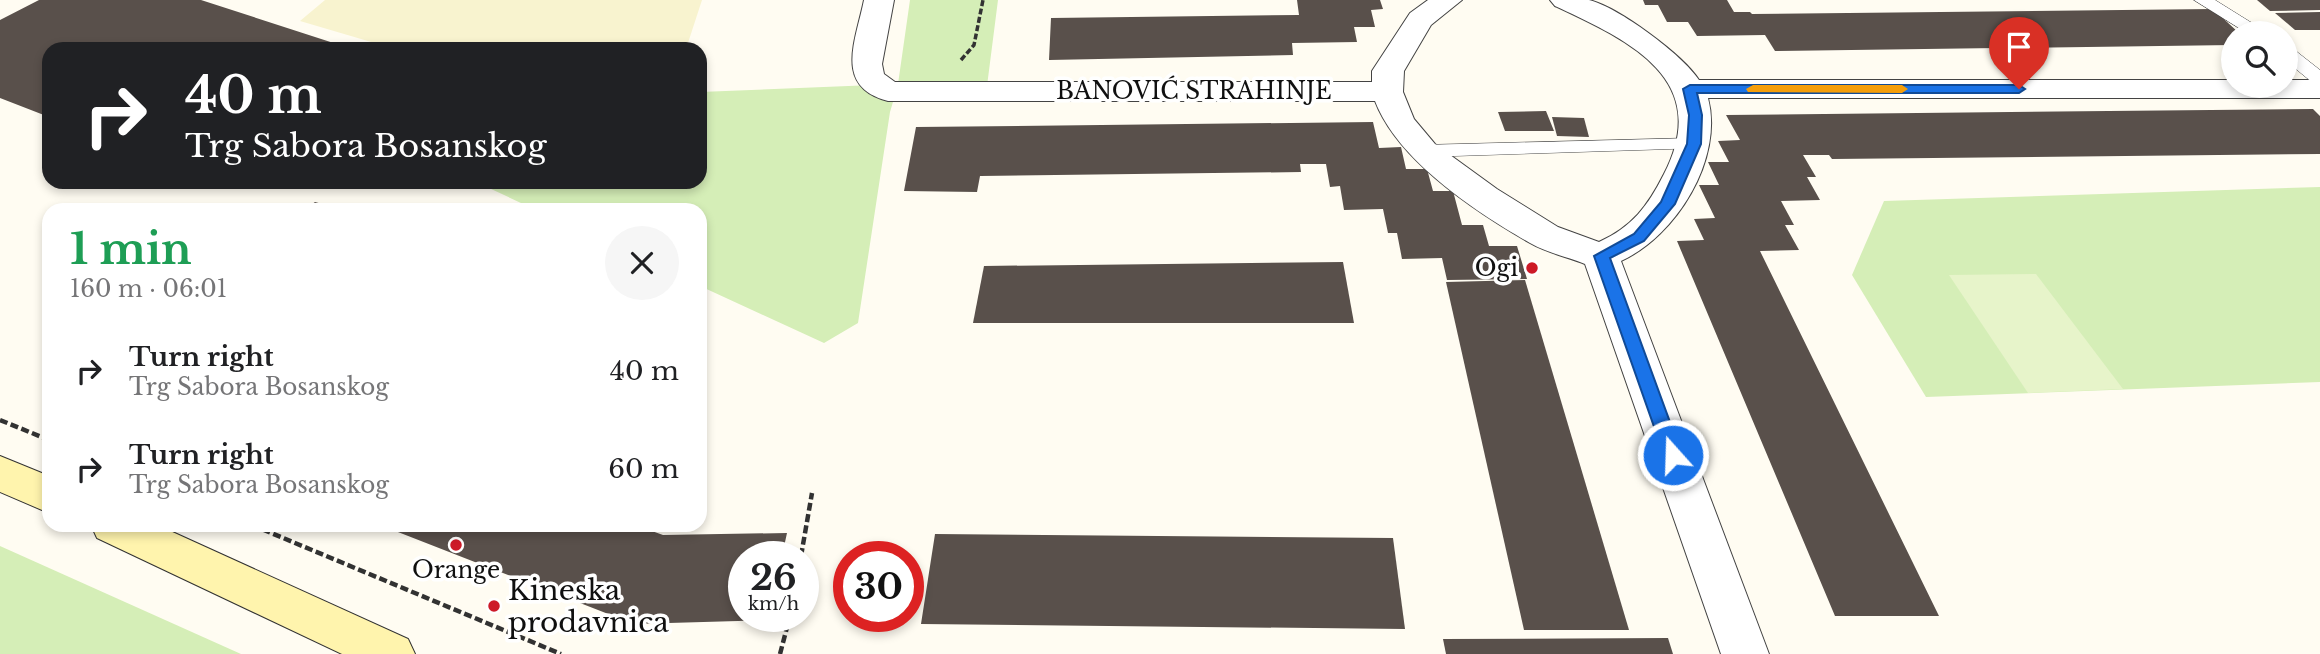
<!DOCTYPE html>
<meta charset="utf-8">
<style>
body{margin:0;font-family:"Libre Baskerville",serif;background:#f6f6f6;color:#202124;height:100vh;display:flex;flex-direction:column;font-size:26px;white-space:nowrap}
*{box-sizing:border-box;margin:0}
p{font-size:23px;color:#757577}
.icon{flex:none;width:38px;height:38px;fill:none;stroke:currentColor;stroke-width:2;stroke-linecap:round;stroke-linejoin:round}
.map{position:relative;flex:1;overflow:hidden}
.panel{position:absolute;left:42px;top:203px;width:665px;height:329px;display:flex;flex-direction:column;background:#fff;border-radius:21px;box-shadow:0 4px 10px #0003}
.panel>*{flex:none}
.top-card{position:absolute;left:42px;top:42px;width:665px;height:147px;border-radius:21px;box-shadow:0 4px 10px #0003;background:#202124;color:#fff;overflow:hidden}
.controls{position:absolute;left:2221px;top:21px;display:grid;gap:14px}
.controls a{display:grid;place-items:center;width:77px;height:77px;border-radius:50%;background:#fff;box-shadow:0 4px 10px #0003;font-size:35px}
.speed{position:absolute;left:728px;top:541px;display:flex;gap:14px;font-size:35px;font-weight:700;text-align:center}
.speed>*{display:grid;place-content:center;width:91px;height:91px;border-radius:50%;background:#fff;box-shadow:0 4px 10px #0003;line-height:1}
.speed small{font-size:18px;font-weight:400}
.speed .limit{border:10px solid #d22;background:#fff;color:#111}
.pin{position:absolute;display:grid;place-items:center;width:60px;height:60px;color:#fff;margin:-72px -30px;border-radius:50% 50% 50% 0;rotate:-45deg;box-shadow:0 0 7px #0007}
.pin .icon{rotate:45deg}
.me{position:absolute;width:77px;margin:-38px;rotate:340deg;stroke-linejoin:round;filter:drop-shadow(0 0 5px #0008)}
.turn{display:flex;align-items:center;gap:24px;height:147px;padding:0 28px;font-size:32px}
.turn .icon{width:91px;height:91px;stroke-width:2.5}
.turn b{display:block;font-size:49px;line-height:60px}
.round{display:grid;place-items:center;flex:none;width:74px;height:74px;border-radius:37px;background:#f6f6f6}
.headline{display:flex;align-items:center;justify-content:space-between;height:119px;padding:0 28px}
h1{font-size:42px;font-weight:800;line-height:52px;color:#1e9e55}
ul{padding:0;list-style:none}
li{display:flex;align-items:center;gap:21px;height:98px;padding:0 28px}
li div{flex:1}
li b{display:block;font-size:26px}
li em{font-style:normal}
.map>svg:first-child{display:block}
.farmland{fill:#f8f3cf}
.green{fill:#d5eeb7}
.pitch{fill:#e7f4ca}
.building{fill:#59504b}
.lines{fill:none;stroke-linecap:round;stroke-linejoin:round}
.lane-casing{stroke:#434343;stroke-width:1}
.street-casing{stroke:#434343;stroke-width:2}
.secondary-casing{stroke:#323232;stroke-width:2}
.path-far1{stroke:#323232;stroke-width:3.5;stroke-dasharray:6 2.5;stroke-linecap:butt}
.path{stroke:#323232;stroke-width:4.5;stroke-dasharray:8 3.5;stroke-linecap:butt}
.lane{fill:#fff;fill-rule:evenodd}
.street{fill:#fff;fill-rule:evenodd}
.secondary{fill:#fff4ad;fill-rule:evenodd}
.route{fill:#1a73e8;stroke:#114b97;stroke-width:2}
.slow{fill:#f59e0b}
.poi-dot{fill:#cd1a28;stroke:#fff;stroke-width:2.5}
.labels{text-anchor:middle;stroke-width:7;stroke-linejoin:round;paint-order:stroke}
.street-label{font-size:23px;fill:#101010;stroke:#fff}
.poi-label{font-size:23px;fill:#101010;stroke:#fff;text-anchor:end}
.near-poi-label{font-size:28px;fill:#101010;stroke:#fff;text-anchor:start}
</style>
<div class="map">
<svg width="2320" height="654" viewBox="0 0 2320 654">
<rect width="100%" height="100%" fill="#fffcf2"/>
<!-- farmland -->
<path class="farmland" d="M325,0h377l-16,49h-291l-95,-28z"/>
<!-- green -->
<g class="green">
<path d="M910,0h88l-11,86 -89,-1 -8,27 -32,211 -34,20 -124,-57v-76h-164l-60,-28h224v-90l198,-8z"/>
<path d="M2320,187v195l-394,15 -74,-122 32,-74z"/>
<path d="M0,546l241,108h-241z"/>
</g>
<!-- pitch -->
<path class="pitch" d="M2036,274l87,115 -95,4 -79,-118z"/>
<!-- building -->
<g class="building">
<path d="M39,0h162l148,48 -300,1v68l-49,-19v-78z"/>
<path d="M1297,0h83l3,9 -12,1 4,17h-21l3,15 -65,1 1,12 -244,5 2,-42 248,-3z"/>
<path d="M1643,0h84l7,12h16l2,2 461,-5 26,24h-6v12l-458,6 -10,-16 -68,1 -9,-14h-21l-9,-17h-13z"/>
<path d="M2257,0h63v10l-50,1z"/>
<path d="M2320,12v18h-25l-20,-17z"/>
<path d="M2313,109l7,7v38l-488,5 -3,-4h-26l13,22h-9l13,23 -39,1 13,24h-9l14,25 -39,1 179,365h-104l-158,-375 27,-1 -10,-21 21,-1 -16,-33h20l-11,-23h21l-11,-21 22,-1 -14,-25z"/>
<path d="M1546,111l8,20h-49l-7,-19z"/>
<path d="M1552,117l32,1 5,19 -32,-1z"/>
<path d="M1373,122l6,26 22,-1 5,22h21l6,22h20l9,34h21l6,21h28l10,33 -80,1 -5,-22 -40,1 -5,-26h-9l-5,-24 -39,1 -4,-24 -10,1 -4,-23h-26l1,8 -321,4 -3,16 -73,-1 12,-64z"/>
<path d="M315,202l25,7v1h-36z"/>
<path d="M1343,262l11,61h-381l11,-57z"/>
<path d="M1525,280l47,158 57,192h-105l-78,-348z"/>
<path d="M380,525h255l28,10 124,-2 -5,23h-38v60h26l-1,4 -135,4z"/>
<path d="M935,534l458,4 12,91 -484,-5z"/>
<path d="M1668,638l5,16h-227l-3,-15z"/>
</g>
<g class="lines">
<!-- lane casing -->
<g class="lane-casing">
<g id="lane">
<path d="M2194,0h21l53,33h-21z"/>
<path d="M2286,47l6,1 28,22v15l-7,-2 -27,-22z"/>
<path d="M1694,138l7,2 3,4 -3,4 -278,9 -7,-2 -3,-4 3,-4 7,-2z"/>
</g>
</g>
<!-- street casing -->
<g class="street-casing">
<path id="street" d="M864,0h30l-12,64 2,10 11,8h477v-11l38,-58 18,-13h34l-31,25 -27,46 -1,21 11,27 21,25 62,45 61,38 41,15c33,-15 49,-36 65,-68 49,-95 -34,-133 -109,-168l-5,-6c12,0 28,0 39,0 29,7 94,55 110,80h534v6h53v-6h34v18h-612c16,61 -32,138 -87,163l148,393h-48l-136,-390c-17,-7 -38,-11 -55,-21 -54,-31 -132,-82 -155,-142h-487c-55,-14 -32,-61 -24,-101z"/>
</g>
<!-- secondary casing -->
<g class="secondary-casing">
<g id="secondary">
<path d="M0,456l49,20v37l-49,-21z"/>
<path d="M91,525h66l251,114 7,15h-73l-245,-116z"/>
</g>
</g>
<!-- path-far1 -->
<path class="path-far1" d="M961,60l13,-15 9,-45"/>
<!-- path -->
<g class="path">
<path d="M0,420l49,20"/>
<path d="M252,525l309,129"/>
<path d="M801,556l11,-63"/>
<path d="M780,654l10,-38"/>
</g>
<!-- lane -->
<use href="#lane" class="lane"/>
<!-- street -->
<use href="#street" class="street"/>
<!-- secondary -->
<use href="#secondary" class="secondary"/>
</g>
<!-- route -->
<path class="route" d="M1690,85h329l6,4 -6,4h-322l5,22 -1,29 -26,60 -31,37 -34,17 72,197 -3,5h-12l-3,-5 -70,-199 40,-22 27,-32 26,-58 2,-29 -6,-26z"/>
<!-- slow -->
<path class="slow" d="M1753,85h149l6,4 -6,4 -154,-1 -2,-3z"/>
<!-- markers -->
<g class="poi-dot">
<circle cx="1532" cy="268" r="7"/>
<circle cx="456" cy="545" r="7"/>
<circle cx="494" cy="606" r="7"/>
</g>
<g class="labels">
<!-- street labels -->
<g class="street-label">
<text x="1194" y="99">BANOVIĆ STRAHINJE</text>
</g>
<!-- poi labels -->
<g class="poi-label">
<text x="1518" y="276">Ogi</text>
<text x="456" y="578" text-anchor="middle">Orange</text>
</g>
<!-- near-poi labels -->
<g class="near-poi-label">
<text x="508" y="600">Kineska<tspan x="508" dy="32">prodavnica</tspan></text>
</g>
</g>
</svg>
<div class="controls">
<a><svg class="icon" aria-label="search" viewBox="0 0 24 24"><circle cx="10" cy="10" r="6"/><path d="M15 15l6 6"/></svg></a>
</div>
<div class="speed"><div>26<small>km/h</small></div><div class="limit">30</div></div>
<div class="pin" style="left:2019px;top:89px;background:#d93025"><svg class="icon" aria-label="arrive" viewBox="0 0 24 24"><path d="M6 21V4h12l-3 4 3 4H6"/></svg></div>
<svg class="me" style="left:1673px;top:455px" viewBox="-20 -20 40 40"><circle r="17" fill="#1a73e8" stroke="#fff" stroke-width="3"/><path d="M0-11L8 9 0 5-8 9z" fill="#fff"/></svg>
<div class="top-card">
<div class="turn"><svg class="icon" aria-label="right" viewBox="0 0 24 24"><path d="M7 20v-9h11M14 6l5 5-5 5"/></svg><div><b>40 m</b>Trg Sabora Bosanskog</div></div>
</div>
<section class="panel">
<div class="headline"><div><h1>1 min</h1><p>160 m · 06:01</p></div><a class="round"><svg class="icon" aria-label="close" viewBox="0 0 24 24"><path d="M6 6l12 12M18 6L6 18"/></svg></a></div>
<ul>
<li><svg class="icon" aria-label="right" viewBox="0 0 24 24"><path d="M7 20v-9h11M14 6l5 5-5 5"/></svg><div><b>Turn right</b><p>Trg Sabora Bosanskog</p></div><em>40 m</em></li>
<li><svg class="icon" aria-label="right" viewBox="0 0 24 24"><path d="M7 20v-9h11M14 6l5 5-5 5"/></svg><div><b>Turn right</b><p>Trg Sabora Bosanskog</p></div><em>60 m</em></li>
</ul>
</section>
</div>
